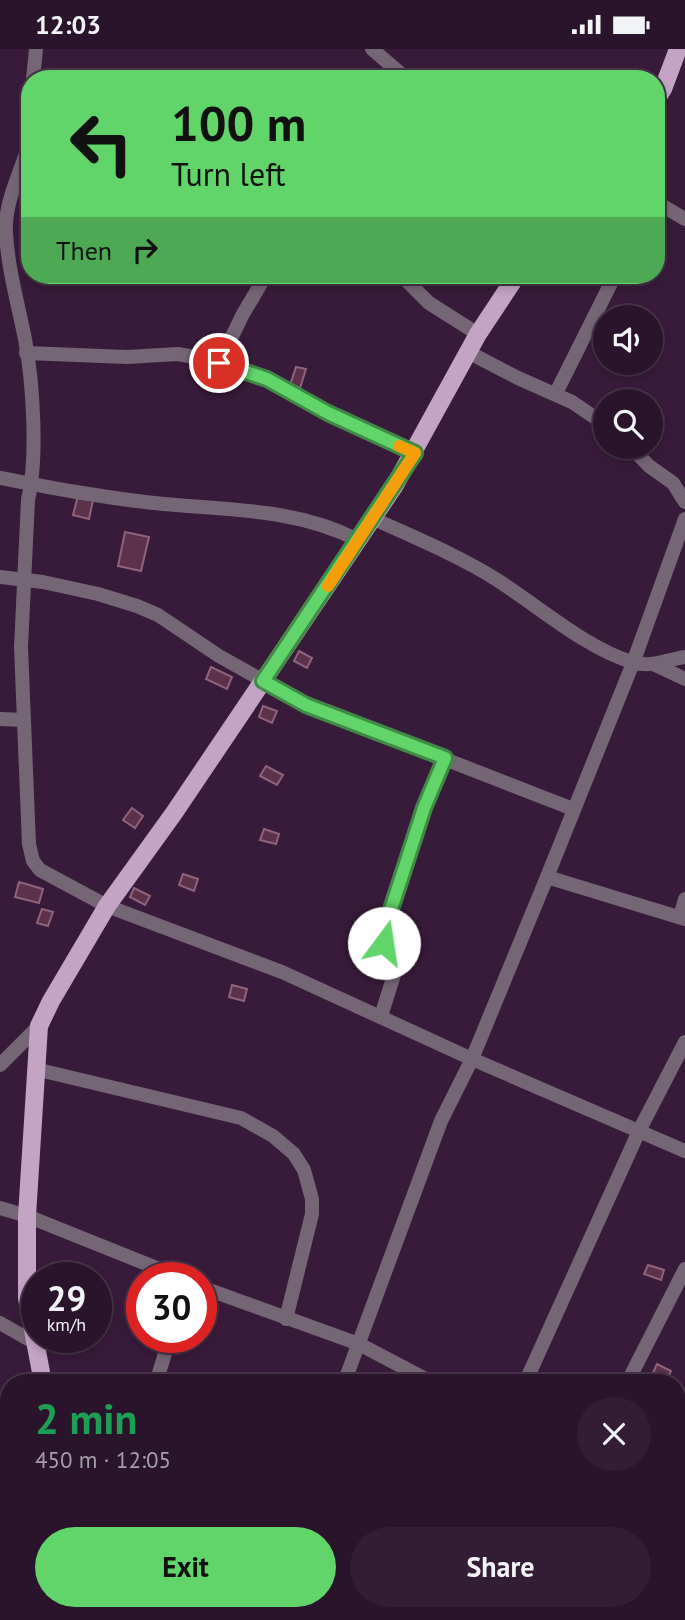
<!DOCTYPE html>
<meta charset="utf-8">
<style>
body{margin:0;font-family:"PT Sans",sans-serif;background:#321d34;color:#f1f3f6;height:100vh;display:flex;flex-direction:column;font-size:26px;white-space:nowrap}
*{box-sizing:border-box;margin:0}
p{font-size:23px;color:#a59ea9}
.icon{flex:none;width:38px;height:38px;fill:none;stroke:currentColor;stroke-width:2;stroke-linecap:round;stroke-linejoin:round}
.map{position:relative;flex:1;overflow:hidden}
.side{position:absolute;left:0px;top:1325px;width:686px;height:247px;display:flex;flex-direction:column;background:#2a142c;border-radius:28px 28px 0 0;box-shadow:0 4px 10px #0003,0 0 0 2px #463348}
.side>*{flex:none}
.guide{position:absolute;left:21px;top:21px;width:644px;height:214px;border-radius:28px;box-shadow:0 4px 10px #0003,0 0 0 2px #463348;background:#61d46a;color:#111;overflow:hidden}
.buttons{position:absolute;left:593px;top:256px;display:grid;gap:14px}
.buttons a{display:grid;place-items:center;width:70px;height:70px;border-radius:50%;background:#2a142c;box-shadow:0 4px 10px #0003,0 0 0 2px #463348;font-size:35px}
.speed{position:absolute;left:21px;top:1213px;display:flex;gap:14px;font-size:35px;font-weight:700;text-align:center}
.speed>*{display:grid;place-content:center;width:91px;height:91px;border-radius:50%;background:#2a142c;box-shadow:0 4px 10px #0003,0 0 0 2px #463348;line-height:1}
.speed small{font-size:18px;font-weight:400}
.speed .limit{border:10px solid #d22;background:#fff;color:#111}
.pin{position:absolute;display:grid;place-items:center;width:60px;height:60px;color:#fff;margin:-30px;border:4px solid #fff;border-radius:50%;box-shadow:0 2px 7px #0007}
.me{position:absolute;width:77px;margin:-38px;rotate:14deg;stroke-linejoin:round;filter:drop-shadow(0 0 5px #0008)}
.turn{display:flex;align-items:center;gap:24px;height:147px;padding:0 35px;font-size:32px}
.turn .icon{width:91px;height:91px;stroke-width:2.5}
.turn b{display:block;font-size:49px;line-height:60px}
.then{display:flex;align-items:center;height:66px;padding:0 35px;background:#0003;gap:14px;font-size:26px}
.round{display:grid;place-items:center;flex:none;width:74px;height:74px;border-radius:37px;background:#321d34}
.summary{display:flex;align-items:center;justify-content:space-between;height:119px;padding:0 35px}
h1{font-size:42px;font-weight:700;line-height:52px;color:#1e9e55}
.action{display:flex;gap:14px;margin-top:auto;padding:14px 35px}
.action a{flex:1;height:80px;border-radius:42px;background:#61d46a;color:#111;font-size:28px;font-weight:700;line-height:80px;text-align:center}
.action a+a{background:#321d34;color:#f1f3f6}
.status{display:flex;justify-content:space-between;align-items:center;height:49px;padding:0 35px;background:#2a142c;direction:ltr}
.status svg{height:19px;fill:currentColor}
.map>svg:first-child{display:block}
.building{fill:#5b324a;stroke:#8f637c;stroke-width:2}
.lines{fill:none;stroke-linecap:round;stroke-linejoin:round}
.street{stroke:#756676;stroke-width:14}
.primary{stroke:#c3a4c5;stroke-width:18}
.route-casing{stroke:#3f8a45;stroke-width:18}
.route{stroke:#61d46a;stroke-width:12}
.slow{stroke:#f59e0b;stroke-width:12}
</style>
<div class="status"><b>12:03</b><svg viewBox="0 0 49 12"><path d="M0 12V9h3v3zM5 12V6h3v6zM10 12V3h3v9zM15 12V0h3v12zM26 1h20v11H26zM47 4h2v5h-2z"/></svg></div>
<div class="map">
<svg width="685" height="1571" viewBox="0 0 685 1571">
<rect width="100%" height="100%" fill="#381b3a"/>
<!-- building -->
<g class="building">
<path d="M296,318l10,2 -6,19 -10,-3z"/>
<path d="M78,447l15,4 -4,19 -16,-4z"/>
<path d="M125,483l24,5 -8,34 -23,-5z"/>
<path d="M299,602l13,7 -5,10 -13,-7z"/>
<path d="M211,618l21,10 -5,12 -21,-10z"/>
<path d="M263,657l14,5 -5,12 -13,-6z"/>
<path d="M266,717l17,9 -6,10 -17,-9z"/>
<path d="M132,759l11,8 -8,12 -12,-8z"/>
<path d="M264,780l15,5 -3,10 -16,-4z"/>
<path d="M183,825l15,5 -4,12 -15,-6z"/>
<path d="M19,833l24,7 -4,14 -24,-6z"/>
<path d="M134,839l16,8 -5,9 -15,-8z"/>
<path d="M42,860l11,3 -5,14 -11,-3z"/>
<path d="M232,936l15,4 -3,12 -15,-4z"/>
<path d="M648,1216l16,5 -3,10 -17,-6z"/>
<path d="M657,1315l14,7 -5,10 -14,-6z"/>
<path d="M271,1563h4l28,8h-34z"/>
</g>
<g class="lines">
<!-- street -->
<g class="street">
<path d="M372,0l35,30"/>
<path d="M33,30l3,-30"/>
<path d="M30,91c-8,31 -26,61 -24,93 2,36 12,71 19,106 8,44 13,118 3,161l-7,147 8,197 4,17 7,9 67,36 175,66 190,87 213,92"/>
<path d="M656,153l29,17"/>
<path d="M401,226l28,28 49,31"/>
<path d="M468,303l50,26 54,24 34,23"/>
<path d="M26,304l101,4 51,-3 27,5 62,20 61,34 87,40"/>
<path d="M219,314l24,-49 23,-39"/>
<path d="M556,344l59,-118"/>
<path d="M630,397l19,20 24,17 12,19"/>
<path d="M0,429c54,10 110,21 164,26 67,6 133,5 194,36"/>
<path d="M372,469c41,19 83,36 122,60 42,26 91,70 138,84 18,6 35,-2 53,-5"/>
<path d="M0,528l43,5 55,12 39,12 21,9 61,41 87,49 267,104"/>
<path d="M653,615l32,15"/>
<path d="M0,670l23,1"/>
<path d="M547,828l138,42"/>
<path d="M680,868l5,-18"/>
<path d="M381,967l20,-63 -17,-10 -2,-6 42,-129 21,-50"/>
<path d="M0,1016l39,-39"/>
<path d="M35,1020l206,49 32,18 21,18 10,16 8,29v15l-26,105"/>
<path d="M0,1159l27,8 152,61"/>
<path d="M201,1238l158,57 74,39"/>
<path d="M0,1274l35,20"/>
<path d="M156,1334l14,-46"/>
<path d="M344,1334l97,-262 31,-62 75,-182 86,-214 52,-144"/>
<path d="M525,1334l114,-252 46,-89"/>
<path d="M627,1334l58,-114"/>
<path d="M677,1470l8,5"/>
<path d="M217,1563l24,8"/>
<path d="M390,1571l16,-8"/>
<path d="M511,1571l3,-8"/>
</g>
<!-- primary -->
<g class="primary">
<path d="M656,51l7,-11 15,-40"/>
<path d="M43,1334l-16,-85v-82l12,-190 12,-25 56,-95 67,-93 221,-328 83,-151 39,-59"/>
<path d="M85,1563l2,8"/>
</g>
</g>
<g class="lines">
<!-- route casing -->
<g class="route-casing">
<path id="route" d="M219,314l48,16 61,34 87,40 -152,228 43,24 139,53 -21,50 -42,129 2,6"/>
</g>
<!-- route -->
<use href="#route" class="route"/>
<!-- slow -->
<path class="slow" d="M328,537l87,-133 -16,-7"/>
</g>
</svg>
<div class="buttons">
<a><svg class="icon" aria-label="sound" viewBox="0 0 24 24"><path d="M4 9h4l5-4v14l-5-4H4zM17 9q2 3 0 6"/></svg></a>
<a><svg class="icon" aria-label="search" viewBox="0 0 24 24"><circle cx="10" cy="10" r="6"/><path d="M15 15l6 6"/></svg></a>
</div>
<div class="speed"><div>29<small>km/h</small></div><div class="limit">30</div></div>
<div class="pin" style="left:219px;top:314px;background:#d93025"><svg class="icon" aria-label="arrive" viewBox="0 0 24 24"><path d="M6 21V4h12l-3 4 3 4H6"/></svg></div>
<svg class="me" style="left:384px;top:894px" viewBox="-20 -20 40 40"><circle r="19" fill="#fff"/><path d="M0-13L10 11 0 6-10 11z" fill="#61d46a"/></svg>
<div class="guide">
<div class="turn"><svg class="icon" aria-label="left" viewBox="0 0 24 24"><path d="M17 20v-9H6M10 6l-5 5 5 5"/></svg><div><b>100 m</b>Turn left</div></div>
<div class="then">Then<svg class="icon" aria-label="right" viewBox="0 0 24 24"><path d="M7 20v-9h11M14 6l5 5-5 5"/></svg></div>
</div>
<section class="side">
<div class="summary"><div><h1>2 min</h1><p>450 m · 12:05</p></div><a class="round"><svg class="icon" aria-label="close" viewBox="0 0 24 24"><path d="M6 6l12 12M18 6L6 18"/></svg></a></div>
<div class="action"><a>Exit</a><a>Share</a></div>
</section>
</div>
